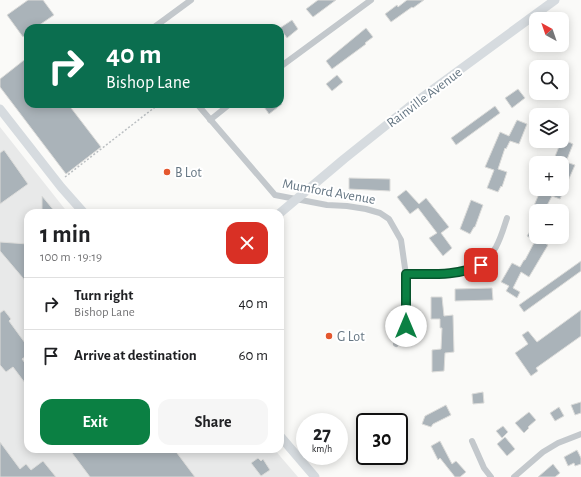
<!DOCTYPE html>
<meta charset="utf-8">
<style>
body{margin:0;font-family:"Alegreya Sans",sans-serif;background:#f6f6f6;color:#202124;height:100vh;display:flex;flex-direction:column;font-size:15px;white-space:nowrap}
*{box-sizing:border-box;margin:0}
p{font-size:13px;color:#757577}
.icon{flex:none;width:22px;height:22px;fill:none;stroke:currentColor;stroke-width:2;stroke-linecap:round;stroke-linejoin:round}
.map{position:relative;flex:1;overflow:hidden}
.sheet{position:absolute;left:24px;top:209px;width:260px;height:244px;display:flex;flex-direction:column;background:#fff;border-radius:12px;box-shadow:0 2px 10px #0003}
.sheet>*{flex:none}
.banner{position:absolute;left:24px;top:24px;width:260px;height:84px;border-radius:12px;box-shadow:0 2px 10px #0003;background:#0b6e4f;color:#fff;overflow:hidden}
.needle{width:26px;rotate:320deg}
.controls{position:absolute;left:529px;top:12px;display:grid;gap:8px}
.controls a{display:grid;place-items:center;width:40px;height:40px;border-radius:8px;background:#fff;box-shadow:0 2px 10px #0003;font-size:20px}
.speed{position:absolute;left:296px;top:413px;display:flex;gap:8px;font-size:20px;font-weight:700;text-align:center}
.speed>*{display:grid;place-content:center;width:52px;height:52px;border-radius:50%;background:#fff;box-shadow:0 2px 10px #0003;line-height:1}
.speed small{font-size:10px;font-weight:400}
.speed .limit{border:2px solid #111;border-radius:6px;background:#fff;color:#111}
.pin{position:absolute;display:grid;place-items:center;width:34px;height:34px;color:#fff;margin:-17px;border-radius:8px;box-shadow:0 2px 6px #0006}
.me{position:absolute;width:44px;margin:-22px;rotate:0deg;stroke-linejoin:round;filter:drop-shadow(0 0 3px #0008)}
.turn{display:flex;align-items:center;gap:14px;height:84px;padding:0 16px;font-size:18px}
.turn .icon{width:52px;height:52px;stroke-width:2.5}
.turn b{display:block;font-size:28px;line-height:34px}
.round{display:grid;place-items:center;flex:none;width:42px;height:42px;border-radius:12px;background:#f6f6f6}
.head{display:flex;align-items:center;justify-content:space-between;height:68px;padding:0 16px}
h1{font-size:24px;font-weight:600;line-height:30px}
.cta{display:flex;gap:8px;margin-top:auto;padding:8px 16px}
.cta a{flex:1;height:46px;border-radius:12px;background:#0b8043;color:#fff;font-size:16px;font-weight:600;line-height:46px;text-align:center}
.cta a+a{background:#f6f6f6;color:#202124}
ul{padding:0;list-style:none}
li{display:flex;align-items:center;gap:12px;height:52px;padding:0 16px;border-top:1px solid #e0e0e0}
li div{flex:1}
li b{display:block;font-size:15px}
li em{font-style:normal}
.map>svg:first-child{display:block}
.built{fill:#e8e9e9}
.building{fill:#aab3b9;stroke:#dcdcda}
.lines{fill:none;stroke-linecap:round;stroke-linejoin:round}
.path{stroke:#bbbfc2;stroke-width:1.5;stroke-dasharray:2 2;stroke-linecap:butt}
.minor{stroke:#c3c8cc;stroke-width:6}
.secondary{stroke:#d6dbdf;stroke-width:9}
.route-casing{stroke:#07532c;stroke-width:10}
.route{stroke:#0b8043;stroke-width:7}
.poi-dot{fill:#e4572e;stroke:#fff;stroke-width:1.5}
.labels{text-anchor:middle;stroke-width:4;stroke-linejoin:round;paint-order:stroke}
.street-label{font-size:14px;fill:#657683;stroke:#fff}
.poi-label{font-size:14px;fill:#657683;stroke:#fff;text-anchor:start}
</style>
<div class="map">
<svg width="581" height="477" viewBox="0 0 581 477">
<rect width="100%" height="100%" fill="#fafaf8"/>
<!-- built -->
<path class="built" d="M0,127l68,86h-40v236h246l24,28h-298z"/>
<!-- building -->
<g class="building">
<path d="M28,0h15l11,15 -19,13h-7v5l-5,4 -16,-22z"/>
<path d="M318,0h18l-23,17 -7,-8z"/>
<path d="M407,0h17l-11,8 -1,-1 -21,15 -6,-8 12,-9 1,2z"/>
<path d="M292,20l6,9 -11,9 -7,-10z"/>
<path d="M366,28l7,9 -8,6 1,1 -34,25 -6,-8z"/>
<path d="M28,57v47h40l33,43 -35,27 -66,-87v-8z"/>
<path d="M337,75l6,7 -11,9 -6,-7z"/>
<path d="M518,89l7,9 -13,10 -7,-10z"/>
<path d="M262,104h20l-13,10z"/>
<path d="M495,106l5,7 -44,32 -5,-7z"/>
<path d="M517,120l10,4 -8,20 -9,-3 -4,8 -1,-1 -7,21 9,3 -5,15 -1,-1 -3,6 -11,-4 7,-18 -9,-3 15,-35 9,4z"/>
<path d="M562,139l11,5 -7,18 9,3 -15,34 -8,-3 -8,15h-4l-7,-3 8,-19h4l6,3 1,-3h10v-26l-8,-4z"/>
<path d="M4,150l24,34 -28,20v-51z"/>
<path d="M349,178l41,1v12l-41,-2z"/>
<path d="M406,190l13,14 7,-6 23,29 -8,6 11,15 -9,8 -14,-18 8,-5 -19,-25 -8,6 -13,-17z"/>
<path d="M42,196l14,17h-14z"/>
<path d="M471,200l12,5 -8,22h-1l-4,7 -10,-5z"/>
<path d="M536,222v18l1,-2 11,7 -19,32 -8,-5 -8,16 7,4 -3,6 -11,-7 3,-5 -8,-4 11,-19 8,4 4,-7h1l10,-19 -8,-5z"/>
<path d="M0,242l28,2v40l-28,-33z"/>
<path d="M581,261v10l-57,41 -5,-7z"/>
<path d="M492,288l1,12 -38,1v-12z"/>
<path d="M431,297h11l2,19 9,-1 1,37 -9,1 -1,18 -12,1v-22l9,-1 1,-21h-2v-9h-9z"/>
<path d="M4,310l7,9 -2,2 19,26v8l-6,4 6,8v20l-15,-20 -7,5 -6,-7v-52z"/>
<path d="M581,310v26l-45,32 2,3 -7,5 -16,-23 13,-9 -6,-9 6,-4 9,11z"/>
<path d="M483,392l1,11 -11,1 -1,-10z"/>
<path d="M581,402v11l-6,2 -4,-10z"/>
<path d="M446,405l5,10 -18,9 -2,3 -9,-3 3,-8z"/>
<path d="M559,407l5,9 -9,5 -5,-8z"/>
<path d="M529,412l7,8 -8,7 1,1 -5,5 -9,-10z"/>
<path d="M503,426l5,6 -6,6 -6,-7z"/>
<path d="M505,437l10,12 -8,7 -10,-12z"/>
<path d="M440,441l12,23 4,-3 10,11 -6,5h-5l-15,-19 -2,2 -7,-14z"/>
<path d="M0,442l20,27 6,-5 5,6 12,-9 13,16h-56z"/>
<path d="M69,449h105l21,28h-105z"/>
<path d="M577,450l4,8v6l-6,2 -1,-3 -6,3 -4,-9z"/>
<path d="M258,458l3,3 2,-2 7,11 -9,6 -10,-13z"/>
<path d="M553,464l7,9 -5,4h-17z"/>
</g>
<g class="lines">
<!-- path -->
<path class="path" d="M65,177l94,-73"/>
<!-- minor -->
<g class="minor">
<path d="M153,28l38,-28"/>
<path d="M280,67l91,-67"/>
<path d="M197,104l78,91 52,10 20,1 19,3 14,4 9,6 12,21 5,35v51l-10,18"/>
<path d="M210,120l20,-16"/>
<path d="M406,275c34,-2 70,6 90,-28 5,-9 8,-20 11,-29"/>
<path d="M472,441l12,27 7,9"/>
<path d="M514,477l29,-25 15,-9 23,-9"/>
</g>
<!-- secondary -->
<g class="secondary">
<path d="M0,109l61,78 23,26"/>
<path d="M280,213l64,-54 65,-52 146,-107"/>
<path d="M280,436l35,41"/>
</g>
</g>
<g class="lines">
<!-- route casing -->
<g class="route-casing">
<path id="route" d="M406,326v-52c26,0 52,2 75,-9"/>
</g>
<!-- route -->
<use href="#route" class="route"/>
</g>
<!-- markers -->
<g class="poi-dot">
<circle cx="167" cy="172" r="4"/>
<circle cx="329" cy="336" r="4"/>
</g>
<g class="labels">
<!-- street labels -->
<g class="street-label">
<text transform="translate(424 97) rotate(-37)" y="5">Rainville Avenue</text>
<text transform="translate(329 191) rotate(10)" y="5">Mumford Avenue</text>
</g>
<!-- poi labels -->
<g class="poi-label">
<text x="175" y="177">B Lot</text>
<text x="337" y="341">G Lot</text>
</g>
</g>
</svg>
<div class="controls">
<a><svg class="needle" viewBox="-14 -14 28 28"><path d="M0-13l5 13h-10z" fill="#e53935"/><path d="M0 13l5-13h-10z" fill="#757577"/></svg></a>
<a><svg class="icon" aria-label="search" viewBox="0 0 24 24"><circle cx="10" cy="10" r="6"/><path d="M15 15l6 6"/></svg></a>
<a><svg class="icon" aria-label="layers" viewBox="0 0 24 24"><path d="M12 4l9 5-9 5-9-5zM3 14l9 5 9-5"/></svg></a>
<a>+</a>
<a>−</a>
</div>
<div class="speed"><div>27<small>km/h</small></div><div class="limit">30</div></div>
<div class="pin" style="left:481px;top:265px;background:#d93025"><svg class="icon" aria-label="arrive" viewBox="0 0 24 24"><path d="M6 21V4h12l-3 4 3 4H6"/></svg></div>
<svg class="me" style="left:406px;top:326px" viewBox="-20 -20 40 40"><circle r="19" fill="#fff"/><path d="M0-13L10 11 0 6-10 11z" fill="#0b8043"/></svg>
<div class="banner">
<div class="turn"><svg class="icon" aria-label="right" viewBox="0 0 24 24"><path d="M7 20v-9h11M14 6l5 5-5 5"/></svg><div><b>40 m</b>Bishop Lane</div></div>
</div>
<section class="sheet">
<div class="head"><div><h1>1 min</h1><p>100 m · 19:19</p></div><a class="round" style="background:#d93025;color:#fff"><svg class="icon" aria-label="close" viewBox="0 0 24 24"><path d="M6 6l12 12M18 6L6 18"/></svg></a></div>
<ul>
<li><svg class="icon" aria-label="right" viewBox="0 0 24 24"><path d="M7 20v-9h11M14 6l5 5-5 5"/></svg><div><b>Turn right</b><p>Bishop Lane</p></div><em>40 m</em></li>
<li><svg class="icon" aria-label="arrive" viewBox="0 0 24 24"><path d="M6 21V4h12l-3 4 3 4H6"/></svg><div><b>Arrive at destination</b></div><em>60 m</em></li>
</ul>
<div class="cta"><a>Exit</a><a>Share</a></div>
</section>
</div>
